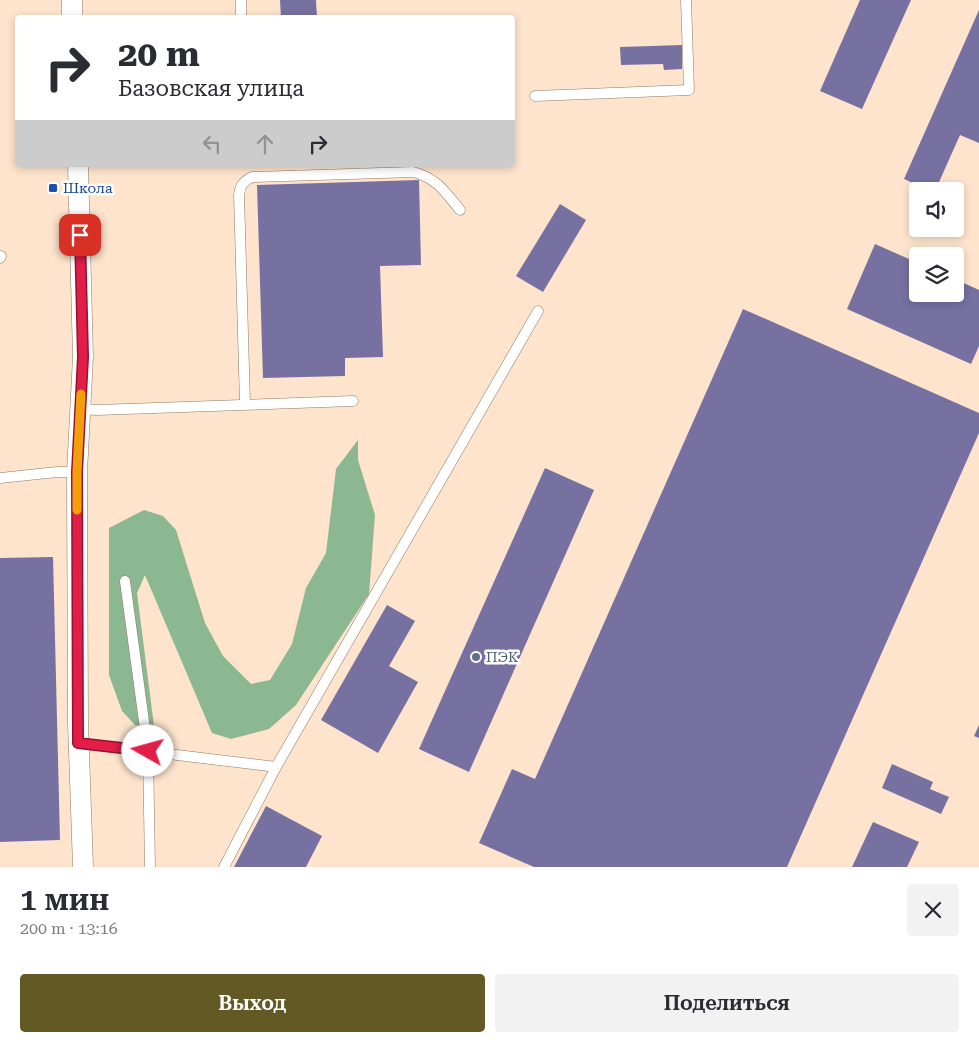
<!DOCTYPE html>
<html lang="ru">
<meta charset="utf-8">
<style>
body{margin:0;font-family:"Roboto Serif",serif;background:#f2f2f3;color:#2b2b33;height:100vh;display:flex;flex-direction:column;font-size:19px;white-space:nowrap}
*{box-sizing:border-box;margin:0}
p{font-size:16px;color:#7c7c81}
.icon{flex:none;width:28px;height:28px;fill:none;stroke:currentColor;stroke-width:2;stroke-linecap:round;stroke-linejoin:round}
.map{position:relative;height:867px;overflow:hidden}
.drawer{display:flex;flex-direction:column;background:#fff;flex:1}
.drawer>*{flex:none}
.hud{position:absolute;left:15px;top:15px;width:500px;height:152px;border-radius:5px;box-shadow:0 2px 8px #0003;background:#fff;color:#2b2b33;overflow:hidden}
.fabs{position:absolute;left:909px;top:182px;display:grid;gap:10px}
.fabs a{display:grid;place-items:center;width:55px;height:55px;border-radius:5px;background:#fff;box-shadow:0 2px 8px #0003;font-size:25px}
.pin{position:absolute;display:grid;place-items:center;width:42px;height:42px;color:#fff;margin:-21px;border-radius:10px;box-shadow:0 2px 8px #0006}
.me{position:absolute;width:55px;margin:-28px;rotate:277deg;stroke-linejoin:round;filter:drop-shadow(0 0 4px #0008)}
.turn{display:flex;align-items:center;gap:18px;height:105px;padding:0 20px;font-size:22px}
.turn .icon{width:65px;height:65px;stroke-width:2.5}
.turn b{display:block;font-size:35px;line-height:42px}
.lanes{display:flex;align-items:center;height:48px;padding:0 20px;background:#0003;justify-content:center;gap:25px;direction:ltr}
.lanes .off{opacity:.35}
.round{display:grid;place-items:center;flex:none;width:52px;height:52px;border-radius:5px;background:#f2f2f3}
.headline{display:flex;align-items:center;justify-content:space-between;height:85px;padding:0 20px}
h1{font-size:30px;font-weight:600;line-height:38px}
.primary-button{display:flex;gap:10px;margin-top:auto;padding:10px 20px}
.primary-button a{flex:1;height:58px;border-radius:5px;background:#625925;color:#fff;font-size:20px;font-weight:600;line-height:58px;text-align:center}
.primary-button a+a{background:#f2f2f3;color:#2b2b33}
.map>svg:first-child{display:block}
.forest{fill:#8bb791}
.building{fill:#7671a0}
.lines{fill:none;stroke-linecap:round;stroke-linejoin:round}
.service-casing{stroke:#907964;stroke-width:11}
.minor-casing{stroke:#907964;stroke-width:21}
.service{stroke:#fff;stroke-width:10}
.minor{stroke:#fff;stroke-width:20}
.route-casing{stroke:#92132f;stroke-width:12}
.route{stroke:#e11d48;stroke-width:9}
.slow{stroke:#f59e0b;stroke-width:9}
.transit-dot{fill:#1a4fb4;stroke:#fff;stroke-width:2}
.service-dot{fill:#5c6f8a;stroke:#fff;stroke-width:2}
.labels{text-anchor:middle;stroke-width:5;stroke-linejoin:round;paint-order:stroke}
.transit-label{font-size:14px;fill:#164399;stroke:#fff;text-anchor:start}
.service-label{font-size:14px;fill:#4e5e75;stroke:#fff;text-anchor:start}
</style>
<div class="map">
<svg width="979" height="867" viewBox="0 0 979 867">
<rect width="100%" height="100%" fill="#fee4cd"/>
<!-- forest -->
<path class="forest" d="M358,440v20l17,55 -6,79 -73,111 -27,24 -38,10 -19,-6 -67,-158 -8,18 17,133 -19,-1 -13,-14 -13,-36v-147l35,-18 19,6 13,14 29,93 18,33 28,28 19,-4 22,-36 14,-56 20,-35 10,-84z"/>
<!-- building -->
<g class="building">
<path d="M280,0h36l1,18h-36z"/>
<path d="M860,0h51l-49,109 -42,-18z"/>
<path d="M979,10v133l-19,-8 -25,56h-4l-27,-12z"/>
<path d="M682,45v24l-18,1 -1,-6 -42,1 -1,-18z"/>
<path d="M419,180l2,85 -41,1 3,91 -38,1v18l-82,2 -6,-193z"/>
<path d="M560,204l26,16 -43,72 -27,-16z"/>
<path d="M875,244l43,19v31h37v-15l24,11v56l-8,18 -124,-55z"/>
<path d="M743,309l236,104v20l-192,434h-253l-55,-24 33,-74 23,10z"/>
<path d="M545,468l49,22 -125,282 -50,-23z"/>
<path d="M53,557l7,283 -60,2v-284z"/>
<path d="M387,605l28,16 -26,45 29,16 -40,71 -57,-33z"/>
<path d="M979,725v13l-5,-2z"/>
<path d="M892,764l41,18 -3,7 19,8 -8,17 -59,-26z"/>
<path d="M266,806l56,30 -16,31h-72z"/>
<path d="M873,822l46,20 -12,25h-55z"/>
</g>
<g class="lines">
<!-- service casing -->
<g class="service-casing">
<g id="service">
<path d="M241,0v18"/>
<path d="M535,96l154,-6 -3,-90"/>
<path d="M0,258l1,-2"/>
<path d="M245,404l-6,-209c1,-10 5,-14 13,-18l161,-5c24,6 32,20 47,38"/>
<path d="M80,409l17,1 256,-9"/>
<path d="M0,478l57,-6h20"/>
<path d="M125,581l23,170 2,116"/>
<path d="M78,743l198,24"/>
<path d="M224,867l52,-100 262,-456"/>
</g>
</g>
<!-- minor casing -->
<g class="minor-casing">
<g id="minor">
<path d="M72,0v18"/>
<path d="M78,165l5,192 -6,115 1,251 5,144"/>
</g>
</g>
<!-- service -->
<use href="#service" class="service"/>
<!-- minor -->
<use href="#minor" class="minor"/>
</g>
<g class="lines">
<!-- route casing -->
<g class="route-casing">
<path id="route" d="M80,235l3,122 -6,115 1,271 70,8"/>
</g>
<!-- route -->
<use href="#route" class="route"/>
<!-- slow -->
<path class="slow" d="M77,510v-38l4,-78"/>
</g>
<!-- markers -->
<rect class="transit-dot" x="48" y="183" width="10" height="10" rx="2.5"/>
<circle class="service-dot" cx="476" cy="657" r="5"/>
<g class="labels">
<!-- transit labels -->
<g class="transit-label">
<text x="63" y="193">Школа</text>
</g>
<!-- service labels -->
<g class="service-label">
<text x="486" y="662">ПЭК</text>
</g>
</g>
</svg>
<div class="fabs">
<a><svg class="icon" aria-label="sound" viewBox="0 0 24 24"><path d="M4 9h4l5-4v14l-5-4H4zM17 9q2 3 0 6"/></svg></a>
<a><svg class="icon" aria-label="layers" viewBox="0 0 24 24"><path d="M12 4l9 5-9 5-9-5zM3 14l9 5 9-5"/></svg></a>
</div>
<div class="pin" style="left:80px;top:235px;background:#d93025"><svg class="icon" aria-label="arrive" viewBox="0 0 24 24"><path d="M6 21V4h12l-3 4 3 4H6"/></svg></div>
<svg class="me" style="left:148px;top:751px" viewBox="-20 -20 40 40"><circle r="19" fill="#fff"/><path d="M0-13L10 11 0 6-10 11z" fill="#e11d48"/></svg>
<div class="hud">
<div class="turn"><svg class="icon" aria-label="right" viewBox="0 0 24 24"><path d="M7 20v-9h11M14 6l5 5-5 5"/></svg><div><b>20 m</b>Базовская улица</div></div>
<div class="lanes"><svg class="icon off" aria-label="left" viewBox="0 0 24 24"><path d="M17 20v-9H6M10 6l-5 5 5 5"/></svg><svg class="icon off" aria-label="ahead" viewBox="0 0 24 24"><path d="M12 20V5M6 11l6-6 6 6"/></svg><svg class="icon" aria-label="right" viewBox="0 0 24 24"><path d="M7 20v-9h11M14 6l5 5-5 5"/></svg></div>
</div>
</div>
<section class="drawer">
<div class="headline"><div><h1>1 мин</h1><p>200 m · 13:16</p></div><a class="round"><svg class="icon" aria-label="close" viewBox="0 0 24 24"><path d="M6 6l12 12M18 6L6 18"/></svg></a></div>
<div class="primary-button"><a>Выход</a><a>Поделиться</a></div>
</section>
